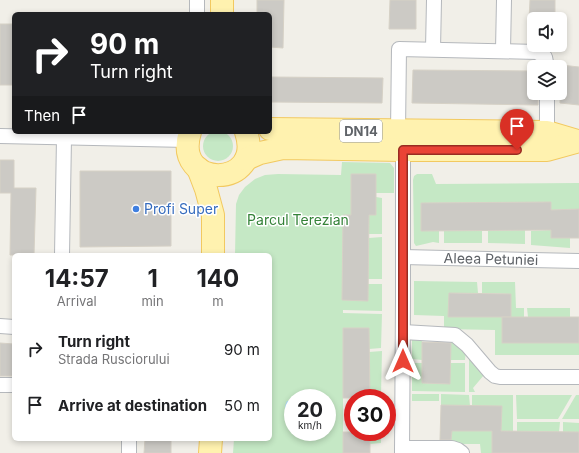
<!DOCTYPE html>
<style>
body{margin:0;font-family:Inter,sans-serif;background:#f2f2f2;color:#202124;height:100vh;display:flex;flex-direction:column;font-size:15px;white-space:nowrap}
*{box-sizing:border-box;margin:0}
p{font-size:13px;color:#757577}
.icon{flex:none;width:22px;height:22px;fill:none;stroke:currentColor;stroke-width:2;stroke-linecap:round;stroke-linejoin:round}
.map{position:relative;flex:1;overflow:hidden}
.details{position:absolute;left:12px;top:253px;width:260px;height:188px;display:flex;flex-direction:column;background:#fff;border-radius:6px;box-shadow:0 2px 6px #0003}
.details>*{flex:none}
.banner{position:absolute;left:12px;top:12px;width:260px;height:122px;border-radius:6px;box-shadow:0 2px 6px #0003;background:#202124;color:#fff;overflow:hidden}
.buttons{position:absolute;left:527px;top:12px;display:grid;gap:8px}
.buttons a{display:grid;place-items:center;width:40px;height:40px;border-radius:6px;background:#fff;box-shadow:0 2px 6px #0003;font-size:20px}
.speed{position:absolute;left:284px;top:389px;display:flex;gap:8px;font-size:20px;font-weight:700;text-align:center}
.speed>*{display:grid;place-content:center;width:52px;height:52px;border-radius:50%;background:#fff;box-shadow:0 2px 6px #0003;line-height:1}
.speed small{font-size:10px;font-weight:400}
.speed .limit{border:6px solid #d22;background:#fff;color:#111}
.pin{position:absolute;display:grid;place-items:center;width:34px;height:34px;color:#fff;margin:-41px -17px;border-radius:50% 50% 50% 0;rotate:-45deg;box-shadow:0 0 4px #0007}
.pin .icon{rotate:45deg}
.me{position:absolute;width:44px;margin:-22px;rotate:0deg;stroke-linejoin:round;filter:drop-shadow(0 0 3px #0008)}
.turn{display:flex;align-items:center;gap:14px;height:84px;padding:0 12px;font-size:18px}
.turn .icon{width:52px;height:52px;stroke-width:2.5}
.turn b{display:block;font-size:28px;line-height:34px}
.then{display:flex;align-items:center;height:38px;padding:0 12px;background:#0003;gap:8px;font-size:15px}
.eta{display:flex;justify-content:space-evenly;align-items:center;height:68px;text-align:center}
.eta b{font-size:24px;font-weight:700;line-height:28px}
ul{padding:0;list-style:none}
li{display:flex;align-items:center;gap:12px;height:56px;padding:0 12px}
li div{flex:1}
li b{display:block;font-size:15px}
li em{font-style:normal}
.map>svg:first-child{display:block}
.green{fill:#c5e8c5;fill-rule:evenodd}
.water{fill:#aadaff}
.building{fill:#cccac5;stroke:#d6d1c6}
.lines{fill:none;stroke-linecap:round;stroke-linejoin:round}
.street-casing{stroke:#b5b8bc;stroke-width:16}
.primary-casing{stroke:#f2c960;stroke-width:24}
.street{stroke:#fff;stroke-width:14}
.primary{stroke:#fff2af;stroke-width:22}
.route-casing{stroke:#982c22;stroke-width:10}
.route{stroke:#ea4335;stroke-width:7}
.shop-dot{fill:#3f7fe0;stroke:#fff;stroke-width:1.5}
.labels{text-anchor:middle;stroke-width:3;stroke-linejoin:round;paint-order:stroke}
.shield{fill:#fff;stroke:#8f9295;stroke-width:1}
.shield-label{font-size:13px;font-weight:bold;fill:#5f6368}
.shop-label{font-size:14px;fill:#366cbe;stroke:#fff;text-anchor:start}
.park-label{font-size:14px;fill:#348238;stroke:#fff}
.street-label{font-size:14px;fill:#5f6368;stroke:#fff}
</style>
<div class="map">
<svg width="579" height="453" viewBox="0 0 579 453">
<rect width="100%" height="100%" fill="#f1efe8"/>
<!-- green -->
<g class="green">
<circle cx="218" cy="146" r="15"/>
<path d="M342,162l48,1 4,5v25h-18v-19h-25v41h-8v85l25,1v-17h14v27l-39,-1v3l39,1 -1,34 -12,1v-21l-26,1v124h-110l1,-14h36v-184h-35l1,-51 3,-9 6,-8 10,-8 10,-4 13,-1 63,1zM293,398h34v34h-34z"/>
<path d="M417,174h15l4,10 143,-1v26l-28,1 -1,-8 -129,1v28h18v12l-6,-1 -17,4 -2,-3 -1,-63 1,-4z"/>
<path d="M376,197l6,1v36h-14l1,-19h7z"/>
<path d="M525,230v14l-37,-1v-12z"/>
<path d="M551,230v8h19v10l-39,-3v-14z"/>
<rect x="444" y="231" width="38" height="12"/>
<path d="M382,237v42h-14l1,-41z"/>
<path d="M414,281l63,1 1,11h-29v24h53v26h77v12h-84v-25l-51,-1v-13l-30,-1z"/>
<path d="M482,282h33l1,26h8v9h-13v-23l-29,-1z"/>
<path d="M527,308h43v9h-42z"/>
<path d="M412,337l38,1 16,12 -1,10h-15l1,-21h-29v21l-10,-1z"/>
<path d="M382,351l-1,44 -11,1 -1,-44z"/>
<path d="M469,354l15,21 -11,13 2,4h-6z"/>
<path d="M412,363h10v20l28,1v-21h15v29l-53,-1z"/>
<rect x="412" y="394" width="27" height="7"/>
<path d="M441,394l28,1 1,11 -29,-1z"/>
<path d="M472,395h41v37l-12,-1 -29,-25z"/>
<path d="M516,395h56l-14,24h-41z"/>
<path d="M576,395h3v24h-17z"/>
<path d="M517,422h43l-1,10h-42z"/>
<path d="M563,422l16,1v9h-16z"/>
<path d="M440,431h52v22h-11l-1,-9h-40z"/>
<path d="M370,432h11v11l-11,1z"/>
</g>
<!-- water -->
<path class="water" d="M287,401h6v22c-6,-7 -11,-13 -6,-22z"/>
<!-- building -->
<g class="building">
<path d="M257,0h27l-1,48 -13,-1v-33h-13z"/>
<path d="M390,0h26v29h-27z"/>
<path d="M530,0h25v19h-26z"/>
<rect x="0" y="24" width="14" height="61"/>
<path d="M561,65l18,2v38l-19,-2z"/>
<path d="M413,70l121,1v22h4v12l-126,-2z"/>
<path d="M270,77l113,1 -1,25 -112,-1z"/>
<path d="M0,160h14v28h22l-2,67h-24l1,-62h-11z"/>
<path d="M80,171h91v75l-91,1z"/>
<path d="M351,174h25v41h-7l-1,86 -26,-1 1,-85h8z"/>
<path d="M551,202v8l28,-1v29h-28v-8l-130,1v-28z"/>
<path d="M449,293l62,1v23h-63z"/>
<rect x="502" y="317" width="77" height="26"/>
<path d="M343,328h26l1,70h-27z"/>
<path d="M422,342l29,1 -1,41 -28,-1z"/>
<path d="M0,343l14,1v32h-14z"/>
<path d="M441,405l61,1 -1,25 78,1v21h-87v-22h-40l-1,9h-11z"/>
<rect x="343" y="432" width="27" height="21"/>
<path d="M145,439h26v14h-27z"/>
</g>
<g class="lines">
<!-- street casing -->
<g class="street-casing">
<g id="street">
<path d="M197,14v-14"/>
<path d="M433,49l1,-49"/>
<path d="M503,50l1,-50"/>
<path d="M398,131l1,-82 138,3 8,5 2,10"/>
<path d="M547,132v-39"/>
<path d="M0,136l187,4"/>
<path d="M62,255l2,-117"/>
<path id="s1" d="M403,257l176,4"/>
<path d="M0,326l14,1"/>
<path d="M403,332l52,3 12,10 23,27 5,4 5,1h79"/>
<path d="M0,385h14"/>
<path d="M402,448h50l6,2 4,3"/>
<path d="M129,453v-14"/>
<path d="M402,453l1,-153v-150"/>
</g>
</g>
<!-- primary casing -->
<g class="primary-casing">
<g id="primary">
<path d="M222,14v-14"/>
<path d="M270,129l277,3 30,9"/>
<path d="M190,132c-18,58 75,57 56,0"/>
<path d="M246,159l14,-6 23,-5 120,2h144l32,-9"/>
<path d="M198,168l8,21 7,26v40"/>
<path d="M210,453l1,-14"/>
</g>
</g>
<!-- street -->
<use href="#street" class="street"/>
<!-- primary -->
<use href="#primary" class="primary"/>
</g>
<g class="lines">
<!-- route casing -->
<g class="route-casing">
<path id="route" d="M403,361v-211h114"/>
</g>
<!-- route -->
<use href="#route" class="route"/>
</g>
<!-- markers -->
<circle class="shop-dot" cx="136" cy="209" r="4"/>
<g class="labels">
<!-- shield labels -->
<rect class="shield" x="340" y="120" width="42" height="22" rx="3"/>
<g class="shield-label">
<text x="361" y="136">DN14</text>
</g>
<!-- shop labels -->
<g class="shop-label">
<text x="144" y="214">Profi Super</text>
</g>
<!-- park labels -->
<g class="park-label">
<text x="298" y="225">Parcul Terezian</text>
</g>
<!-- street labels -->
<g class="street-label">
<text dy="5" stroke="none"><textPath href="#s1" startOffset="88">Aleea Petuniei</textPath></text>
</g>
</g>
</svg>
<div class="buttons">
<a><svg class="icon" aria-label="sound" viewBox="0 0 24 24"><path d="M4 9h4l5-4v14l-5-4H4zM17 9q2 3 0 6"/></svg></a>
<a><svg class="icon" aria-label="layers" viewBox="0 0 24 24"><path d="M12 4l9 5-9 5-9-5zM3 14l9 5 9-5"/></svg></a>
</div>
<div class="speed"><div>20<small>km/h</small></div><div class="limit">30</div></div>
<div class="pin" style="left:517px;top:150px;background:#d93025"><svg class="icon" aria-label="arrive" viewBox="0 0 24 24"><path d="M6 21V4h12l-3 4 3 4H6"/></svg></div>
<svg class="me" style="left:403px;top:361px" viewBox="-20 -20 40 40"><path d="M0-17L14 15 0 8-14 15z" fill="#ea4335" stroke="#fff" stroke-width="4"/></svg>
<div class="banner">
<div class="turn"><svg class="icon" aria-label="right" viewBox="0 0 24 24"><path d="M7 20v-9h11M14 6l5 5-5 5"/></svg><div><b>90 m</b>Turn right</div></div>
<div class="then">Then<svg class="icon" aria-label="arrive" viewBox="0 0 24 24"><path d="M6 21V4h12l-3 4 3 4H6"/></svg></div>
</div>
<section class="details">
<div class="eta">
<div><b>14:57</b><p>Arrival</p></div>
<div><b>1</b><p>min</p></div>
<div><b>140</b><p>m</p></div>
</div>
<ul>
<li><svg class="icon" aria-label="right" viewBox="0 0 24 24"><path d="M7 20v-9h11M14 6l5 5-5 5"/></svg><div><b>Turn right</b><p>Strada Rusciorului</p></div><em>90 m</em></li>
<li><svg class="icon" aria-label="arrive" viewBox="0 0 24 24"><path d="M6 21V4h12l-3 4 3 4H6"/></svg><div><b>Arrive at destination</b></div><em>50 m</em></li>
</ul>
</section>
</div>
